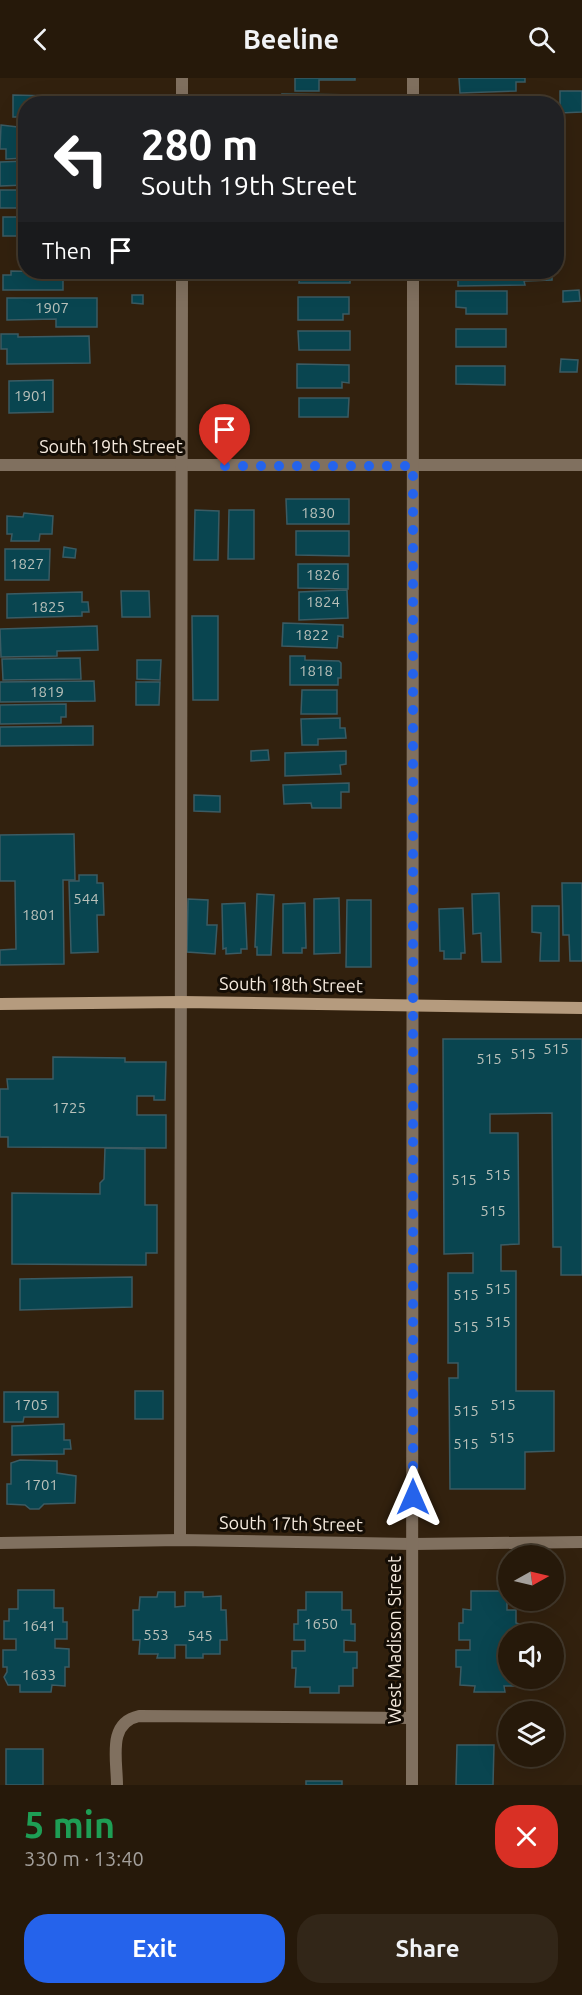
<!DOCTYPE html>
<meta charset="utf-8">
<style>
body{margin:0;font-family:Ubuntu,sans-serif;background:#322618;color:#f1f3f6;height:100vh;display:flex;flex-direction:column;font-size:22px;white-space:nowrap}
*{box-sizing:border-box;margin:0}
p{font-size:20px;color:#a4a09c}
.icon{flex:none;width:33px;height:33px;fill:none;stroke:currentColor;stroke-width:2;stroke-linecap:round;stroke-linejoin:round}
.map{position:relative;height:1707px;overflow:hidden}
.drawer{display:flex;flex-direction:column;background:#26190a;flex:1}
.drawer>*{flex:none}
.banner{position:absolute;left:18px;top:18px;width:546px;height:183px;border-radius:24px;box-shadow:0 6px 24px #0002,0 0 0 2px #42382b;background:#202124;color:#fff;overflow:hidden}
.needle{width:39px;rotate:82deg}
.buttons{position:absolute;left:498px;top:1467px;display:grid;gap:12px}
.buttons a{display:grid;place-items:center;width:66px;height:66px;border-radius:50%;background:#26190a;box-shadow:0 6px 24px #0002,0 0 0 2px #42382b;font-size:30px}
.pin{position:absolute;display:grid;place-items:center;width:51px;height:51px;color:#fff;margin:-62px -26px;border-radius:50% 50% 50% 0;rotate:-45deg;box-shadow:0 0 6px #0007}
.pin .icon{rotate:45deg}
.me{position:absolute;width:66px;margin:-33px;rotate:0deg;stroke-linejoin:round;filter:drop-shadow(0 0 4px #0008)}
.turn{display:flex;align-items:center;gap:21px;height:126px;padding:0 24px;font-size:27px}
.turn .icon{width:78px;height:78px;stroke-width:2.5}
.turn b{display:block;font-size:42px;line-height:51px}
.then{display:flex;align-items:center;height:57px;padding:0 24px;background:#0003;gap:12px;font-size:22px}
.round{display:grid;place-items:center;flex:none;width:63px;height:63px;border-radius:24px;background:#322618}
.summary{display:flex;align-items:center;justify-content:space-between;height:102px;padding:0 24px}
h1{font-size:36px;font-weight:700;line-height:45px;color:#1e9e55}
.primary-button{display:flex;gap:12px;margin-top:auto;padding:12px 24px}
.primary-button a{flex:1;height:69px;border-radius:24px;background:#2563eb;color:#fff;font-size:24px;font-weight:700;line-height:69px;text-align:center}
.primary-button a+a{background:#322618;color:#f1f3f6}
header{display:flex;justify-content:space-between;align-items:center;height:78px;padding:0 24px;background:#26190a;font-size:27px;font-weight:700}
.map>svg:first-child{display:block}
.building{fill:#094550;stroke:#3b5b63;stroke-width:1.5}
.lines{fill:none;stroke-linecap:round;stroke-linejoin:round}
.lane{stroke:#80705f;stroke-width:12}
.street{stroke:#80705f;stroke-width:12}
.secondary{stroke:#b59b7e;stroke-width:12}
.route{stroke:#2563eb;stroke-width:10;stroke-dasharray:0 18}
.labels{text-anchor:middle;stroke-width:6;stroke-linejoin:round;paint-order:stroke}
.number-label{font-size:15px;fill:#bac1ba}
.street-label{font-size:18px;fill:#f5eade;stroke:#140d05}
</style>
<header><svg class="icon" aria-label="back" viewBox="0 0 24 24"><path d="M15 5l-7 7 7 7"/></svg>Beeline<svg class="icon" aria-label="search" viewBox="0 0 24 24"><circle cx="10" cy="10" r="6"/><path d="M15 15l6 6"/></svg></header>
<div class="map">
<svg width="582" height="1707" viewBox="0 0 582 1707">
<rect width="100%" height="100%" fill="#32210e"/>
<!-- building -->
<g class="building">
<path d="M355,0v2h-36v11h-24v-13z"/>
<path d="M459,0h66v4h-9v9l-56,2z"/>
<path d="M560,13h22v21l-22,1z"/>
<path d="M282,16l80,1v9h-79z"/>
<path d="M13,17l78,2v7h-65v22h-8l1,-9h-6z"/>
<path d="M524,18v8h-65v-7z"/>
<path d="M223,21v5h-24v-4z"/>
<path d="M1,47l25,3v30l-20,1v-10h-6z"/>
<path d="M26,83v24l-26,1v-24z"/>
<rect x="0" y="112" width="26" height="18"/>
<rect x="3" y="139" width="23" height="19"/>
<path d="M11,193l52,1v18h-60v-15h8z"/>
<path d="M300,194h50v11h-51z"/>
<path d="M458,194h94v8l-28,1 1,4 -67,1z"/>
<path d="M579,212l1,11 -17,1v-11z"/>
<path d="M456,213h51v23h-41v-6l-10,-1z"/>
<path d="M132,217h11v9l-11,-1z"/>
<path d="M298,219h51v17h-6v6h-45z"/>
<path d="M7,220h90v29h-41v-8l-49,1z"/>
<rect x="456" y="251" width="50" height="18"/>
<path d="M298,253h52v19h-51z"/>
<path d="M1,256h17v3l71,-1 1,27 -83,1v-15h-6z"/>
<path d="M561,281l17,1 -1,12h-17z"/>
<path d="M297,286l52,1v18l-7,-1v6h-45z"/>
<path d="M456,288h49v19l-49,-1z"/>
<path d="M53,302v32l-44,1v-32z"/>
<path d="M299,320h50l-1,19h-49z"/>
<path d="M286,421h63v25h-62z"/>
<path d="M195,432l24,1 -1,49h-24z"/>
<path d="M229,432h25v49h-26z"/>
<path d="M24,435l29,3 -1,18h-12l-1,7h-28l1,-7h-5v-18l16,1z"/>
<path d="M296,453h53v25l-53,-1z"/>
<path d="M64,469l12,2 -1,9 -12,-1z"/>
<path d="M5,471h45l-1,31h-44z"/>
<path d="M298,486h50v25l-50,-1z"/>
<path d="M347,512l1,28 -49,2v-28z"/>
<path d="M121,513h28l1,26h-28z"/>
<path d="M82,514v10h6l1,10h-7v4l-75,2v-24z"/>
<path d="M192,538h26v84h-25z"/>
<path d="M283,545l60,2v12l-5,-1 -1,12 -55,-2z"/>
<path d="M97,548l1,24 -41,1v5l-56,1 -1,-28z"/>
<path d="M290,578h15v4l34,1 2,2v15h-3v7h-48z"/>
<path d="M80,580l1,21 -78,1 -1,-21z"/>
<path d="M137,582h24l-1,20 -23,-1z"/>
<path d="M94,603l1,20 -95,1v-20z"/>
<path d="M136,604h24l-1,23h-23z"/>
<path d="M302,612h35v24h-36z"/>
<path d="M66,626v13h-5v6l-61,1v-19z"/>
<path d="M340,640v10h5l1,10 -28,1v6h-16l-1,-26z"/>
<path d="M93,648v19l-93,1v-19z"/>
<path d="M268,672l1,10 -18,1v-10z"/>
<path d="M346,673v13l-6,1 1,9 -56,2v-23z"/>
<path d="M349,705v9h-8v16h-29l-1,-5 -27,1 -1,-19z"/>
<path d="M194,717l26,1v16l-26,-1z"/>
<path d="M74,756l1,46h-12l1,84 -64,1v-15l16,-1 -1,-68h-15v-46z"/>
<path d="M79,797h18v8h6l1,32h-7l1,37 -27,1 -2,-72h10z"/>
<path d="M562,805h20v78h-12l-1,-26h-6z"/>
<path d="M499,815l2,69h-19l-1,-29 -8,1 -1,-40z"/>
<path d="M257,816l17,1 -3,60h-14v-8h-2z"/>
<path d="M339,820l1,55 -26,1v-55z"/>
<path d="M188,821l20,1 -1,25h10l-2,29 -28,-2z"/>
<path d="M347,822h24v67h-25z"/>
<path d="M245,825l2,46h-6v4l-15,1v-6l-3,1 -1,-45z"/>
<path d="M305,825l1,45h-4v5h-19v-49z"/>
<path d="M532,828h27v55h-19l1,-28 -9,-1z"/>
<path d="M463,830l2,45h-4v6h-17v-8h-4l-1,-42z"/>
<path d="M443,961h139v236h-21v-28h-8l-1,-134 -62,1v19h28l1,111 -18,1v26h15v120h38v60l-29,1v37h-75l-1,-111h9v-15h-10v-90h25v-20l-29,1z"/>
<path d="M53,979l72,1v4h41l-1,38h-11v-4h-17v19h29v33l-158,-1v-10h-8v-48h8l-1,-10h46z"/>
<path d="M105,1070l40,1v56h12v48h-11v12l-134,-1v-71l88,1v-11l4,-4z"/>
<path d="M132,1199v30l-112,3v-31z"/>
<rect x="135" y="1313" width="28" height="28"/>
<path d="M4,1314h54v25h-34l-1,5h-19z"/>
<path d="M64,1346v16h6l1,9h-7v5l-52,1v-29z"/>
<path d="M20,1382l37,1v12l19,3 -1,27 -31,1 -5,5h-9l-5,-4 -18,-1v-20h4v-21z"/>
<path d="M18,1512h36v18h9v14h4v17h-12v9l14,1v18h-4v19l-13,-1 -1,7h-31v-7h-12l-4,-8 3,-5v-5h-4v-17h13v-11h-12v-18h5v-12h9z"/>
<path d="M471,1513h36v19h9v13l4,1v10h-12v44h10v8h-14l1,6h-31l1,-6 -15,-1 1,-18h-5v-17h14v-10h-11v-17h4v-14l8,1z"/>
<path d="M158,1514h17v15l10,-1v-14h18v5l18,-1v14h5l1,30h-7v14h-17v4h-17v-13h-11v13h-18l1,-4h-19l1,-14h-7v-30h6l1,-13h17z"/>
<path d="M306,1514h36v18h9v14h4v17l-11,-1v12h13v16h-4v18h-14v7h-29v-6h-15l1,-19h-4v-17h13v-11h-11v-16h4v-14h8z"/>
<path d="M457,1667h37l-1,40h-37z"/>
<rect x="6" y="1671" width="37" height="36"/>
<rect x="306" y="1703" width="36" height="4"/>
</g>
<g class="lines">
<!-- lane -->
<path class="lane" d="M117,1707c0,-26 -10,-62 22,-69l273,2"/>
<!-- street -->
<g class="street">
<path d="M182,26v-26"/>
<path d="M413,26v-26"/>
<path d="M0,387h582"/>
<path d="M180,1462l2,-1268"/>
<path d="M0,1465l180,-3 233,4 169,-2"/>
<path d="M412,1707l1,-1513"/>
</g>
<!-- secondary -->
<path class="secondary" d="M0,926l181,-2 401,6"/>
</g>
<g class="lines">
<!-- route -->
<path class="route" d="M225,388h188v1031"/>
</g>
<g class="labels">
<!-- number labels -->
<g class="number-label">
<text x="52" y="235">1907</text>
<text x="31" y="323">1901</text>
<text x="318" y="440">1830</text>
<text x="27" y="491">1827</text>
<text x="323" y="502">1826</text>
<text x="323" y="529">1824</text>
<text x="48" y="534">1825</text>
<text x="312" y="562">1822</text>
<text x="316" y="598">1818</text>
<text x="47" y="619">1819</text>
<text x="86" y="826">544</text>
<text x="39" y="842">1801</text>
<text x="556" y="976">515</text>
<text x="523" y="981">515</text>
<text x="489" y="986">515</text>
<text x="69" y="1035">1725</text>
<text x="498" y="1102">515</text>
<text x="464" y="1107">515</text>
<text x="493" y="1138">515</text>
<text x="498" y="1216">515</text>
<text x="466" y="1222">515</text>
<text x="498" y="1249">515</text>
<text x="466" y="1254">515</text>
<text x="31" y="1332">1705</text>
<text x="503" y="1332">515</text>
<text x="466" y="1338">515</text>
<text x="502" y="1365">515</text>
<text x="466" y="1371">515</text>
<text x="41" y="1412">1701</text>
<text x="321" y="1551">1650</text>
<text x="39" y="1553">1641</text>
<text x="156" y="1562">553</text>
<text x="200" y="1563">545</text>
<text x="39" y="1602">1633</text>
</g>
<!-- street labels -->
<g class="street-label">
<text x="111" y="375">South 19th Street</text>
<text transform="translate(291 907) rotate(1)" y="6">South 18th Street</text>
<text transform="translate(291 1446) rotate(1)" y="6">South 17th Street</text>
<text transform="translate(395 1562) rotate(-90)" y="6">West Madison Street</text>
</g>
</g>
</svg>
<div class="buttons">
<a><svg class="needle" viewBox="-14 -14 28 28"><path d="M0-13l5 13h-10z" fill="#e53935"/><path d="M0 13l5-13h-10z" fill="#a4a09c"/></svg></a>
<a><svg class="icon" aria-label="sound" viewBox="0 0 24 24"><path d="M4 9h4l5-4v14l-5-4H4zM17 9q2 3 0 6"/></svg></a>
<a><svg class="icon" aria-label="layers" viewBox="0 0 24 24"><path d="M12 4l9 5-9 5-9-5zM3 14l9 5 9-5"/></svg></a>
</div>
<div class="pin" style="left:225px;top:388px;background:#d93025"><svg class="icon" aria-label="arrive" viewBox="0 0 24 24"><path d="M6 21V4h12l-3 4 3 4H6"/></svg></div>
<svg class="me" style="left:413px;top:1419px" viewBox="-20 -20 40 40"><path d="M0-17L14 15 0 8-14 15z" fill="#2563eb" stroke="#fff" stroke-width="4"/></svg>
<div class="banner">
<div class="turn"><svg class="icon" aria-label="left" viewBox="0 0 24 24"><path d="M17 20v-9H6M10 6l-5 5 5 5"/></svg><div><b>280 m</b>South 19th Street</div></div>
<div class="then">Then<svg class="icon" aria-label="arrive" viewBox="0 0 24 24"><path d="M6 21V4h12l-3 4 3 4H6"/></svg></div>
</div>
</div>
<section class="drawer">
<div class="summary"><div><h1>5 min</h1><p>330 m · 13:40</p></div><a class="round" style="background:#d93025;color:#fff"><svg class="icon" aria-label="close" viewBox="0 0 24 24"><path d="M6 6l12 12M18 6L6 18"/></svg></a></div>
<div class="primary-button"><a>Exit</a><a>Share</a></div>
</section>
